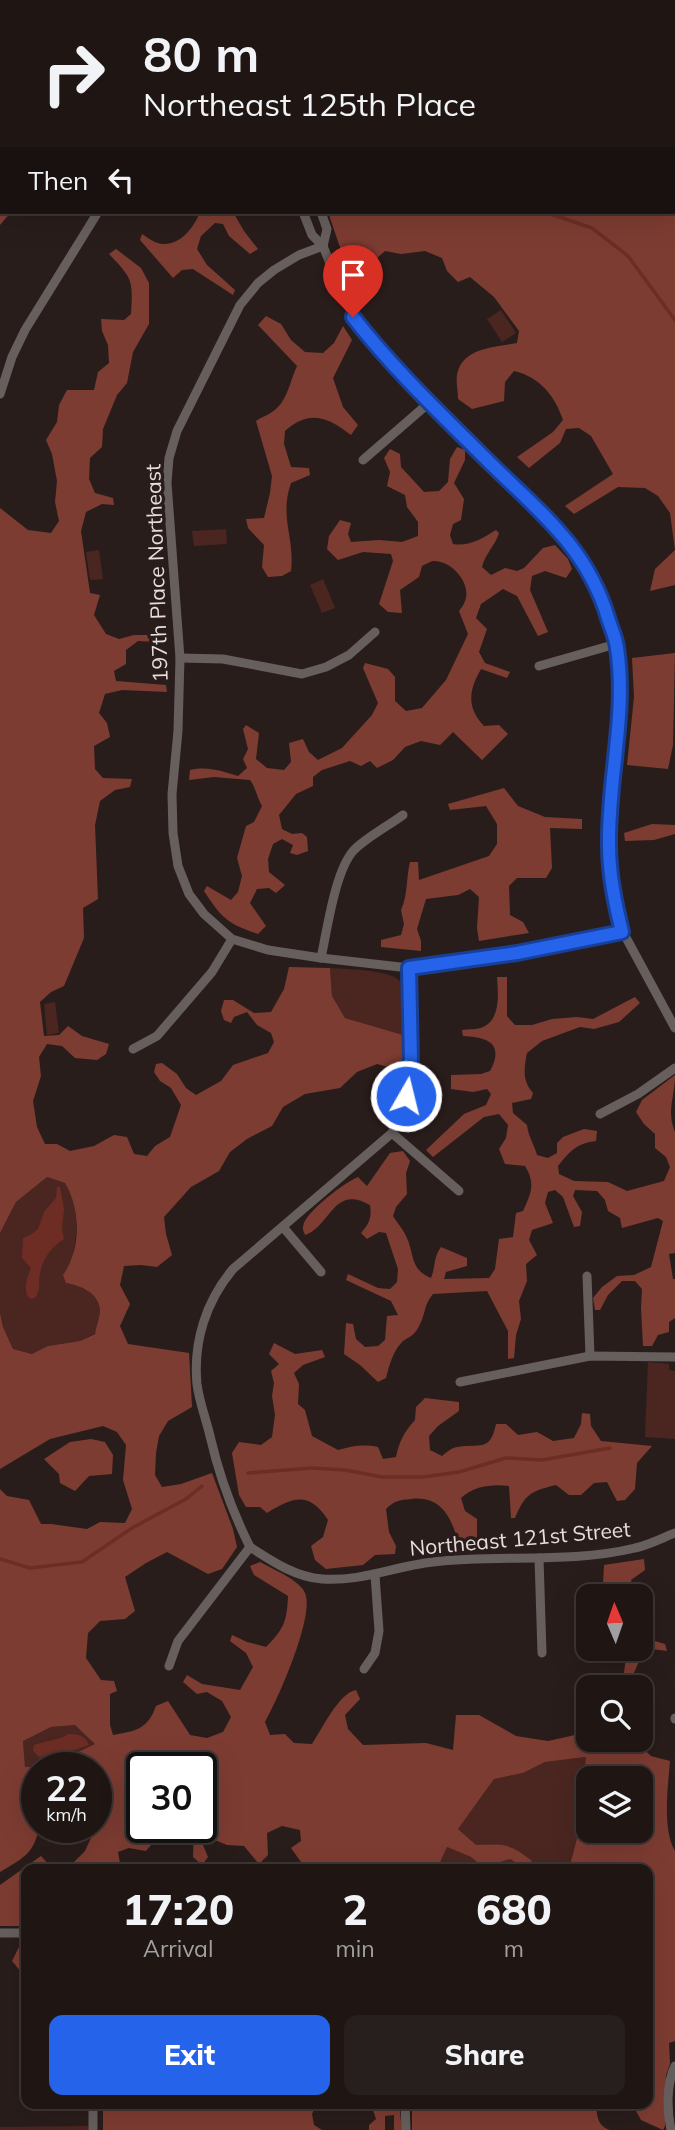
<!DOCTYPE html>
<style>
body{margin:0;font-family:Mulish,sans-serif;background:#271f1d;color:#f1f3f6;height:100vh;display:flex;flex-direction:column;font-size:26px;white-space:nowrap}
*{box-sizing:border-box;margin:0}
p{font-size:23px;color:#a19fa0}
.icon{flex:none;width:38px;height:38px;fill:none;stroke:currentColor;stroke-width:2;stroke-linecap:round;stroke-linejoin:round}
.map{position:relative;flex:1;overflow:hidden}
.panel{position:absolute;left:21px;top:1864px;width:632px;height:245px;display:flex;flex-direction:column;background:#1f1614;border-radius:14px;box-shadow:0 7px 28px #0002,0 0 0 2px #3c3534}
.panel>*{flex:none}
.guide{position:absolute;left:0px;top:0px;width:676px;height:214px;box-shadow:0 7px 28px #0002,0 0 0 2px #3c3534;background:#1f1614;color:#f1f3f6;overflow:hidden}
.needle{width:46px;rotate:358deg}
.controls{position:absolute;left:576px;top:1584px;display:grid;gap:14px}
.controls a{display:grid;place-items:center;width:77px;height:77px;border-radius:14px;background:#1f1614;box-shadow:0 7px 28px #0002,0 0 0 2px #3c3534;font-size:35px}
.speed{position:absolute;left:21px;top:1752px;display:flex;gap:14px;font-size:35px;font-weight:700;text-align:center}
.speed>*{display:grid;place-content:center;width:91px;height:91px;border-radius:50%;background:#1f1614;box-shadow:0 7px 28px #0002,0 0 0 2px #3c3534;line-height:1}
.speed small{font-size:18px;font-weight:400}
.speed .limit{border:4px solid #111;border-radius:10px;background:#fff;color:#111}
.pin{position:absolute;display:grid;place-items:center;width:60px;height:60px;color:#fff;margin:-72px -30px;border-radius:50% 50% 50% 0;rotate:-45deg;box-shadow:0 0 7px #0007}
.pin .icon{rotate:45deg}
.me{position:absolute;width:77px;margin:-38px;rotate:8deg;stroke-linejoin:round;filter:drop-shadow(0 0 5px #0008)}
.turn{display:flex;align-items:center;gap:24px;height:147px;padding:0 28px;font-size:32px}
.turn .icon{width:91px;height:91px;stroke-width:2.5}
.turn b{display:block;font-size:49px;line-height:60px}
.then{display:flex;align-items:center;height:66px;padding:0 28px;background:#0003;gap:14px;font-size:26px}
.eta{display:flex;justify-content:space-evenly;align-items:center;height:119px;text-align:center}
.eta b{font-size:42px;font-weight:800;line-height:49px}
.primary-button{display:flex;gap:14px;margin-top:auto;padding:14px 28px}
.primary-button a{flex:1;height:80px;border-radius:14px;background:#2563eb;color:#fff;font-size:28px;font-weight:800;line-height:80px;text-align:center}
.primary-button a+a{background:#271f1d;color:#f1f3f6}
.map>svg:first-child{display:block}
.green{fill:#4b2620}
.forest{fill:#7d3c32;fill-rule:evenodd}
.water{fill:#6d2d24}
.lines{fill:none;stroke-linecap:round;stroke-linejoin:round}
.stream{stroke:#6d2d24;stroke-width:3.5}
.street{stroke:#665f5e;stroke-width:9}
.route-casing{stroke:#184099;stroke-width:18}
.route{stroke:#2563eb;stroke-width:12}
.labels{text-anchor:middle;stroke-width:7;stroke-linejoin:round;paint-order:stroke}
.street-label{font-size:21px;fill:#e6dddc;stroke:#291d1b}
</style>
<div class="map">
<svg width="675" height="2130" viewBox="0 0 675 2130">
<rect width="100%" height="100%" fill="#291d1b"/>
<!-- green -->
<g class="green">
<path d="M501,310l15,23 -14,9 -15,-23z"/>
<path d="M226,529l1,15 -33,2 -2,-15z"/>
<path d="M99,550l4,29 -13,1 -4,-28z"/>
<path d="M323,579l12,29 -13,5 -12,-28z"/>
<path d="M330,968c17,2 65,0 73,17 4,11 1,37 0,50l-58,-17 -13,-22z"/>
<path d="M55,1002l4,31 -12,2 -3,-31z"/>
<path d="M47,1177l18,6c19,31 10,66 1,100 15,3 32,9 34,27 0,7 -3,17 -5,23l-15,8 -32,5 -15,8 -20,-5 -10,-22 -3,-14v-80l16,-31z"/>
<path d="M648,1362l21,2v6l6,1v68l-30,-2z"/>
<path d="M75,1725l21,19 -24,11 -28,7 -6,5h-13l-2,-26 28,-14z"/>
<path d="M587,1757l-6,66 -12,46h-132l10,-22 24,10 12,10 14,-23 -21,1 -18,-16 36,-50 29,-6 22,-11z"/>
<path d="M90,2126v4h-90v-3z"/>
</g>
<!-- forest -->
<g class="forest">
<path d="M0,0h159l1,2h-158v210h9l-11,13z"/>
<path d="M200,0h346l-3,2h-342z"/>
<path d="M200,212h33l11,19 14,18 -8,5 -21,-18 -6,-12 -8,-1 -14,13 -4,13 10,16 28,25 -2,5 -40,-26 -11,1 -9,8 -33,-38 2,-6c6,4 14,10 21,10 18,1 31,-17 37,-32z"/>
<path d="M328,212h342l5,3v370l-25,6 5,-22 20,-19 -5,-37 -12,-17 -13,-8 -27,-1 -44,27 -9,-8 48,-32 -22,-38 -12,-8 -13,1 -6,14 -31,25 -12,-11 36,-25 10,-12c-8,-24 -23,-43 -49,-49l-9,11 -1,19 -32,8 -14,-10c0,-9 -3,-20 0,-28 7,-24 40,-24 59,-28l2,-12 -25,-34 -24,-20 -12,5 -11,-11 -5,-13 -17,-7 -24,3 -16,-3 -19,17h-19z"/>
<path d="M116,249l25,19 8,15v41l-16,28 -6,31 -10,12 -14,34 -1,18 -12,11 -1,21 6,14 18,5 1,7 -12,-1 -16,8 -5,19 9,62 10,2 -6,20 12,19 13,5 15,-4h22v7l-18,-1 -12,9v14l-12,7 2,10 50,4 1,7 -45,-2 -17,4 -6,19 8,10 3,14 -16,9 1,23 8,9 29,1 -2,8 -15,3 -15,11 -5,24 3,74 -15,9 1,30 -20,48 -13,6 -11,10 4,34 15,-1 9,-9 14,10 27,8 -3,10 -9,6 -22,-2 -13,-12 -15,-2 -8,13 2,19 -8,25 4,26 8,17h12l13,7 24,-5 20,-11 13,2 7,17 13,2 8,-10 15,-9 11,-32 -10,-17 -11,-7 -6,-9 2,-8 6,-1 15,11 9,14 10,7 25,-14 12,-16 35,-12 6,-11 -3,-9 -14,-8 -10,-13 -13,5 -3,6 -7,-3 -3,-9 3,-11h9l21,13 17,-1 13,-23 5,-22 41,1 2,28 13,22 58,17 -1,36 -25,-7 -20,8 -17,16 -35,6 -22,13 -11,19 -25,13 -17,13 -11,19 -28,16 -27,30 2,17 6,21 -15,12 -16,-2 -17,1 -4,19 10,19 -10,22 8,18 61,9 3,54 -24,14 -9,15 -3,17 -1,22 7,12 19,-3 31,-11 21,56 4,18 -15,22 -14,5 -41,-22 -21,11 -21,14 10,34 -10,8 -25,2 -12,12 -2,25 15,22 13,1 3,10 -7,3v31l3,10c23,-4 35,-6 43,-29l12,-5 22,34 17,3 16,-6 8,-15 -9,-16 -15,-9 -10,2 -14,-12 4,-7 15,9 38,6 13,-23 -7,-14 -16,-12 2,-6 15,7 19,5c18,-18 21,-26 22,-51l-34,-21 -4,-9 10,-4c12,7 40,18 45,31 10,23 -27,106 -40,129l5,13 15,-1 9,9 18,1c10,-15 27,-51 44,-54l4,9 -15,16 3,14 15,16 63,-2 27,7 3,-35h23l37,21 32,5 27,-6 13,2v3l47,1 16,15 19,5c-2,25 -8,68 5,90v190l-6,2 1,21 -4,11 -1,51 -2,4 -22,-10 -6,-11 2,-5h11v-235h-79l12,-46 5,-66 -41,5 -22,11 -29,6 -36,50 18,16c27,-1 34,-2 56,16l-7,7 -15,-9 -27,8 -12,-10 -24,-10 -10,22h-131l-15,-21 10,-7 -1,-11 -18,-4 -15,7 1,22 -9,9 -15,-18 -17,-1 -17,-7 -7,7 5,12 -6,8 -9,-8 1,-30h7v-59h-59v39l-2,7 2,2v11h11l4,11 -11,13 -17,-3 -11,4 3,17h-49l1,-6 12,-12 22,-48 -11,-7v-28h-59c-3,18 0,39 0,59l2,1c-5,26 -17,31 -39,44v-383l7,7 22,4 12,24h10l36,5 13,-7 25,1 7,-14 -9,-29 3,-35 -9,-13 -14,-6 -53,13 -50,30v-156l3,14 10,22 19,5 16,-8 32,-5 15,-7c1,-7 5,-17 5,-24 -2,-18 -19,-24 -34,-27l-3,-8c18,-25 18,-65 2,-92l-18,-6 -31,25 -16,31v-725l28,22 23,3 8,-12 -4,-19 2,-21 -5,-27 -6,-14 11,-18 2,-17 8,-15h27l4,-18 11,-9 -1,-18 -6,-14 -1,-12 23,1 7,-6c2,-34 2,-35 -22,-60zM75,1725l20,19 -23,11 -28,7 -6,5h-13l-2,-26 28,-14zM588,1778h52v52h-52z"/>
<path d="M266,316l15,8 10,16 14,12 18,1 11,-10 9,-17 9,14 -19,38 10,29 15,18 -7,10c-23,-18 -42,-26 -66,-4l-1,13 7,23 18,1 1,7 -19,8c-12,34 4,55 0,88l-9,5 -14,1 -6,-10 2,-22 -16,-17 -2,-9 18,-1 6,-25 2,-17 -16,-55c5,-4 11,-5 16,-9 15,-9 18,-31 25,-46l-39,-41z"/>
<path d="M457,447l8,3v10l-11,23 10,16 -3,21 -8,4 -3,11 3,9c16,3 30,-6 43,-14l3,3c-4,13 -14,21 -17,34l9,8 14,-7 12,3 7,-3 19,-20 12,-3 13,14 4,10 -6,9 -21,-7 -13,5 -2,14 18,42 -10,4 -21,-40 -14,-7 -22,15 -5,14 11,11 -8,23 6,11 25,9 -3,6 -26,-9c-12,21 -15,38 3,57l15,-1 9,9 -26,26 -29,-28 -13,13 -19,-4 -16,6 -12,13 -16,8 -7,-7 -9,5 -11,-5 -28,9 -9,7v9l-17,8 -17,21 3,14 10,5 10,-1 5,4 1,14 -11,4 -7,-2 3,-8 -11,-6 -9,5 -5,15 1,13 16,13 -9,8 -7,-5 -12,1 -7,14 16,23 -8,8c-32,-11 -36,-16 -54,-43l3,-5 24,14 7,-8 4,-16 -5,-18 9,-32 8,-4 8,-16c-5,-8 -6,-18 -12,-26l-36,-3 -25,3 1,-10c18,-4 31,1 48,6l9,-8 -4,-9 5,-10 -5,-20 3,-4 13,8 -3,26 11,9 17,2 7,-8 -2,-19 14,-4 6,13 9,8 24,-12 30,-33 6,-12 -15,-35 2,-5 23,6 7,8v24l11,10 16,-3 24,-28 22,-46 -9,-23c2,-3 5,-6 6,-10 7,-18 -14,-41 -32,-40 -4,1 -7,3 -11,5l-3,11 -19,13 2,23 -14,-1 -9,-8 14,-43 -2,-7 -28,-2 -25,8 -11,-11 2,-13 11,-16 11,3 -3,11 3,8 28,-2 23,2 16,-6v-14l-11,-15 -2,-12 -18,-9 3,-14 -6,-14 6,-9 10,5 1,13 23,25 15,-1 9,-9 2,-23z"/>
<path d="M675,653l-2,92 -5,24 -41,-4 7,-68 -2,-39z"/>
<path d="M504,788l14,18 27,11 37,2v10l-32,-1 2,40 -6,10h-29l-8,8 1,29 13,7 6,11 -50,8 -2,-13 2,-31 -9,-8 -12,6 -32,4 -9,30 4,12v10l-40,-4v-7l20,-5 3,-11 -3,-14c7,-15 5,-32 9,-48h8l1,18 70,-24 8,-12v-20l-11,-18 -36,4 -2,-6z"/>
<path d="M652,824l23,1v9l-21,6 -29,1 -1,-8z"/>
<path d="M497,977h10v39l8,9h17l20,-6 25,-2 16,2 42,-22 5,6 -21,19 -25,7 -14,-2 -38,14 -15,12c-3,15 -5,28 6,40l-2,6 -19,4 1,10 14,12c1,11 7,19 10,30l11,3 9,-5v-10l6,-6 21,-8 13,2 -1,10c-19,2 -26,10 -38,25l1,8 15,7 34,1 19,9 37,-10 6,-14 -4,-10 -11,-9v-14l-11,-10 -8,-12 6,-12 33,-25c0,22 -9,36 0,57v121l-6,1 4,25h2v39l-6,4v10l-11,3 -6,11h-9l-2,-38 1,-19 -7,-8h-13l-14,14 -8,15h-5l-2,-12 9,-11 15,-11 17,-1 17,-8 12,-46 -5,-3 -36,10 -2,-10 -12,-7 -3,-11 -8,-9 -22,-1 -2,6 9,16 -2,14 -6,1 -11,-30 -8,-7 -7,2 -3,11 8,20 -21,7 -3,10 8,15 -11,9 1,17 -8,20 2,18 -5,16 -2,23 -6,1v-28l-21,-40 -54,3c-10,12 -7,21 -15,34 -4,8 -10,9 -16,14 -9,9 -13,24 -16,36l-8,4 -18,-17 -16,-11 2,-31 7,1 3,15 9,8 13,-1 7,-6 2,-24 11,-1 -7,-14 -45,-21 2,-6 30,14 12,1 7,-7 1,-13 -12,-36 -7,-1 -12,7 -6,-6c8,-9 11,-15 9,-28 -37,-21 -39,21 -65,30 -2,-6 -3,-6 -1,-12 5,-13 41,-41 54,-46l9,9 23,-33 13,-2 7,10 -4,12 1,21 -11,13 -3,9c4,7 10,13 13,20 9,18 3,33 25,42 5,-12 2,-20 10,-31l26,11v8l-21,6 -2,7 45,-1 6,-9 4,-30 14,-2 3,-24 7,-2c8,-18 13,-27 2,-45l-20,-2 -6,-15 7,-11 2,-13 -9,-11 -15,3 -51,40 -7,-7 38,-36 22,-9 5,-11 -4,-5 -14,3 -22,-3v-14l30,-1 9,-3c15,-28 -3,-34 -27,-35l-1,-6c7,-1 17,0 23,-4 16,-9 13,-34 12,-49z"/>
<path d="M274,1343l21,11 27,-4 3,7 -22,8 -9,8 5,11 -1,20 7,6 7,26 26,14c14,-4 25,-6 40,-3l5,12 13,-2c3,-15 8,-25 19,-37l1,-13 9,-9 34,4v9l-21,15 -9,10 1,14 12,6c5,-4 9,-8 15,-9 22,-4 33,6 39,-23h10l12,11 19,-3 16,9 21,-3 7,-14 1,-11 8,1 1,12 10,15 51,5 -15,17 -2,26 -10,11 -8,1 -10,-19 -13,1 -13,12h-12l-13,-10c-25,6 -31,9 -41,33h-4l-2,-32c-17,-2 -35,0 -48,12l4,13 12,8v29h-17c-7,-27 -17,-53 -49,-49 -12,1 -17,2 -25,10l3,23 7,14 -1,8 -20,1 -12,10 -37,4 -11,-9 -4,-14 12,-9 5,-17c-19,-29 -35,-23 -61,-7l-7,-6h-14l-7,-12 -7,-42 7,-11 22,3 11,-8 3,-22 -3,-19 2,-13 -3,-12 8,-7 -10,-10z"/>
<path d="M91,1439l14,3 8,13 -1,19 -23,2 -14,15 -15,-8 -1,-9 -15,-15 26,-17z"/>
<path d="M644,1559l1,11 -14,10 4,16h-14l-18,-12 1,-19z"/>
<path d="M641,1631l3,7 21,6 2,7 -22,-3 -12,27v12h-9c-2,-13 3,-25 2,-38l14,-1z"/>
<path d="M41,1856l12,13h-27v57h-26v-41z"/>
<path d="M23,1939h3v39l-14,-17z"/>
<path d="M103,2104h221l-8,1 -4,9 2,11 8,5h-219z"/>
<path d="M338,2104h61l3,26h-8v-15l-9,1v14h-16v-5l7,-6 -3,-9c-12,-6 -21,-2 -35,-6z"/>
<path d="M412,2104h184c1,11 1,22 14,26h-198z"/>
</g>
<!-- water -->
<g class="water">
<path d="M57,1187h3l4,22 -2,19 2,11c-12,7 -22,21 -24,34 -2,9 1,15 -4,24l-5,2 -3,-2c-5,-11 -1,-18 3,-29l-9,-10 1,-20 9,-4 6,-5 6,-17 12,-14z"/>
<path d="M69,1734c10,1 16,1 20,11l-15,5 -35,7 -6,-6 1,-6c13,-5 24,-4 35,-11z"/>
</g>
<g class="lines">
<!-- stream -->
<g class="stream">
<path d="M88,0v2"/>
<path d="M251,0v2"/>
<path d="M0,119l2,-1"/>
<path d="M545,212l47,16 36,28 47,64"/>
<path d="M248,1473l64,-5 33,2 37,7h41l36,-5 47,-14 36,2 68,-12"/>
<path d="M0,1559l30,9 52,-6 50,-34 54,-29 16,-13"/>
</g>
<!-- street -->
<g class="street">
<path d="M167,0v2"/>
<path d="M189,0l1,2"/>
<path d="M674,115h1"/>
<path d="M303,212l9,23 11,11 23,57 17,26 67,73 138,138 25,37 10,23 13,44 4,31 -1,65 -9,71v66l13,55 52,96"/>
<path d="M321,212l6,17 -4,17"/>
<path d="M323,246l-24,9 -25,15 -16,13 -18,22 -63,126 -8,27 -2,25 13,175 -2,73 -6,63 1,39 5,33 11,28 15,20 28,25 36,11 53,8 88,10 108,-15 106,-21"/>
<path d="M0,394l12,-37 13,-27 73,-118"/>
<path d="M363,460l67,-58"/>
<path d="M180,658l43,1 79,15 24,-7 23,-12 26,-23"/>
<path d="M539,666l77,-22"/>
<path d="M321,958c6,-27 14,-88 33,-108 13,-13 34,-24 49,-35"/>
<path d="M133,1049l24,-13 55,-64 20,-33"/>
<path d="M600,1114l38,-20 37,-26"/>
<path d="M392,1133l67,58"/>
<path d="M283,1227l38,45"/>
<path d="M587,1276l3,80"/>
<path d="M460,1382l130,-26 85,1"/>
<path d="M250,1547c-18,-36 -31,-72 -40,-111 -4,-17 -11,-35 -13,-52 -4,-42 9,-83 36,-115l159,-136 14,-37 5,-34 -2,-94"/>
<path d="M250,1547c22,14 45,30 72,32 39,3 73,-13 111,-17 67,-8 136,2 202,-14 14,-3 27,-10 40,-15"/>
<path d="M539,1558l3,95"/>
<path d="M169,1666l9,-25 72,-94"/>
<path d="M364,1669l11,-16 4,-22 -4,-56"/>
<path d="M675,1719v-1"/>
<path d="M0,1933h26"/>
<path d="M93,2104v26"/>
<path d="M405,2104l1,26"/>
<path d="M671,2130c-4,-19 -5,-46 4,-64"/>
</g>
</g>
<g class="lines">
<!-- route casing -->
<g class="route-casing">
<path id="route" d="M353,317c41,53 91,100 138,147 50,49 96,84 117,154 3,10 8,20 9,30 10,67 -9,129 -8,196 0,31 6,59 13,88l-105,21 -108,15 2,94 -5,34"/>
</g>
<!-- route -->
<use href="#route" class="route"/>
</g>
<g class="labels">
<!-- street labels -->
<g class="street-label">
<text transform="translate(157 573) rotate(-92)" y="7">197th Place Northeast</text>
<text transform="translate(520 1539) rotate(-5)" y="7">Northeast 121st Street</text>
</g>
</g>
</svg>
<div class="controls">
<a><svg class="needle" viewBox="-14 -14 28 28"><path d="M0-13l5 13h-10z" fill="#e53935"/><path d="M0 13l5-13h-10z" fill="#a19fa0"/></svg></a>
<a><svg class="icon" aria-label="search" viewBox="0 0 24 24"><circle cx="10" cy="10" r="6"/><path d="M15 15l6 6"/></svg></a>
<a><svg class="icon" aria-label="layers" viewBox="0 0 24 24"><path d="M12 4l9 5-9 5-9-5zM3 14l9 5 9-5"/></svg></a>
</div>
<div class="speed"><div>22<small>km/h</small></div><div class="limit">30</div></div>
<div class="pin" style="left:353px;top:317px;background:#d93025"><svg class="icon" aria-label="arrive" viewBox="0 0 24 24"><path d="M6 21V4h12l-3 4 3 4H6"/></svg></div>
<svg class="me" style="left:406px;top:1096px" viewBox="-20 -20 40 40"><circle r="17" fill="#2563eb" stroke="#fff" stroke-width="3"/><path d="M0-11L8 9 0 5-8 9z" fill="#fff"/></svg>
<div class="guide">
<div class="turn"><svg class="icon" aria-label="right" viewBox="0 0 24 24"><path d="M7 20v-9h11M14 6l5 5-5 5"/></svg><div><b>80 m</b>Northeast 125th Place</div></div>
<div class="then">Then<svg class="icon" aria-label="left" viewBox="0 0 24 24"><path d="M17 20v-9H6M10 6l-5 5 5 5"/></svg></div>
</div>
<section class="panel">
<div class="eta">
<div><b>17:20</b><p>Arrival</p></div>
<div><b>2</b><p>min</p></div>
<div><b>680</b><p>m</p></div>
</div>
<div class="primary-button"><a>Exit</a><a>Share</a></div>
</section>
</div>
